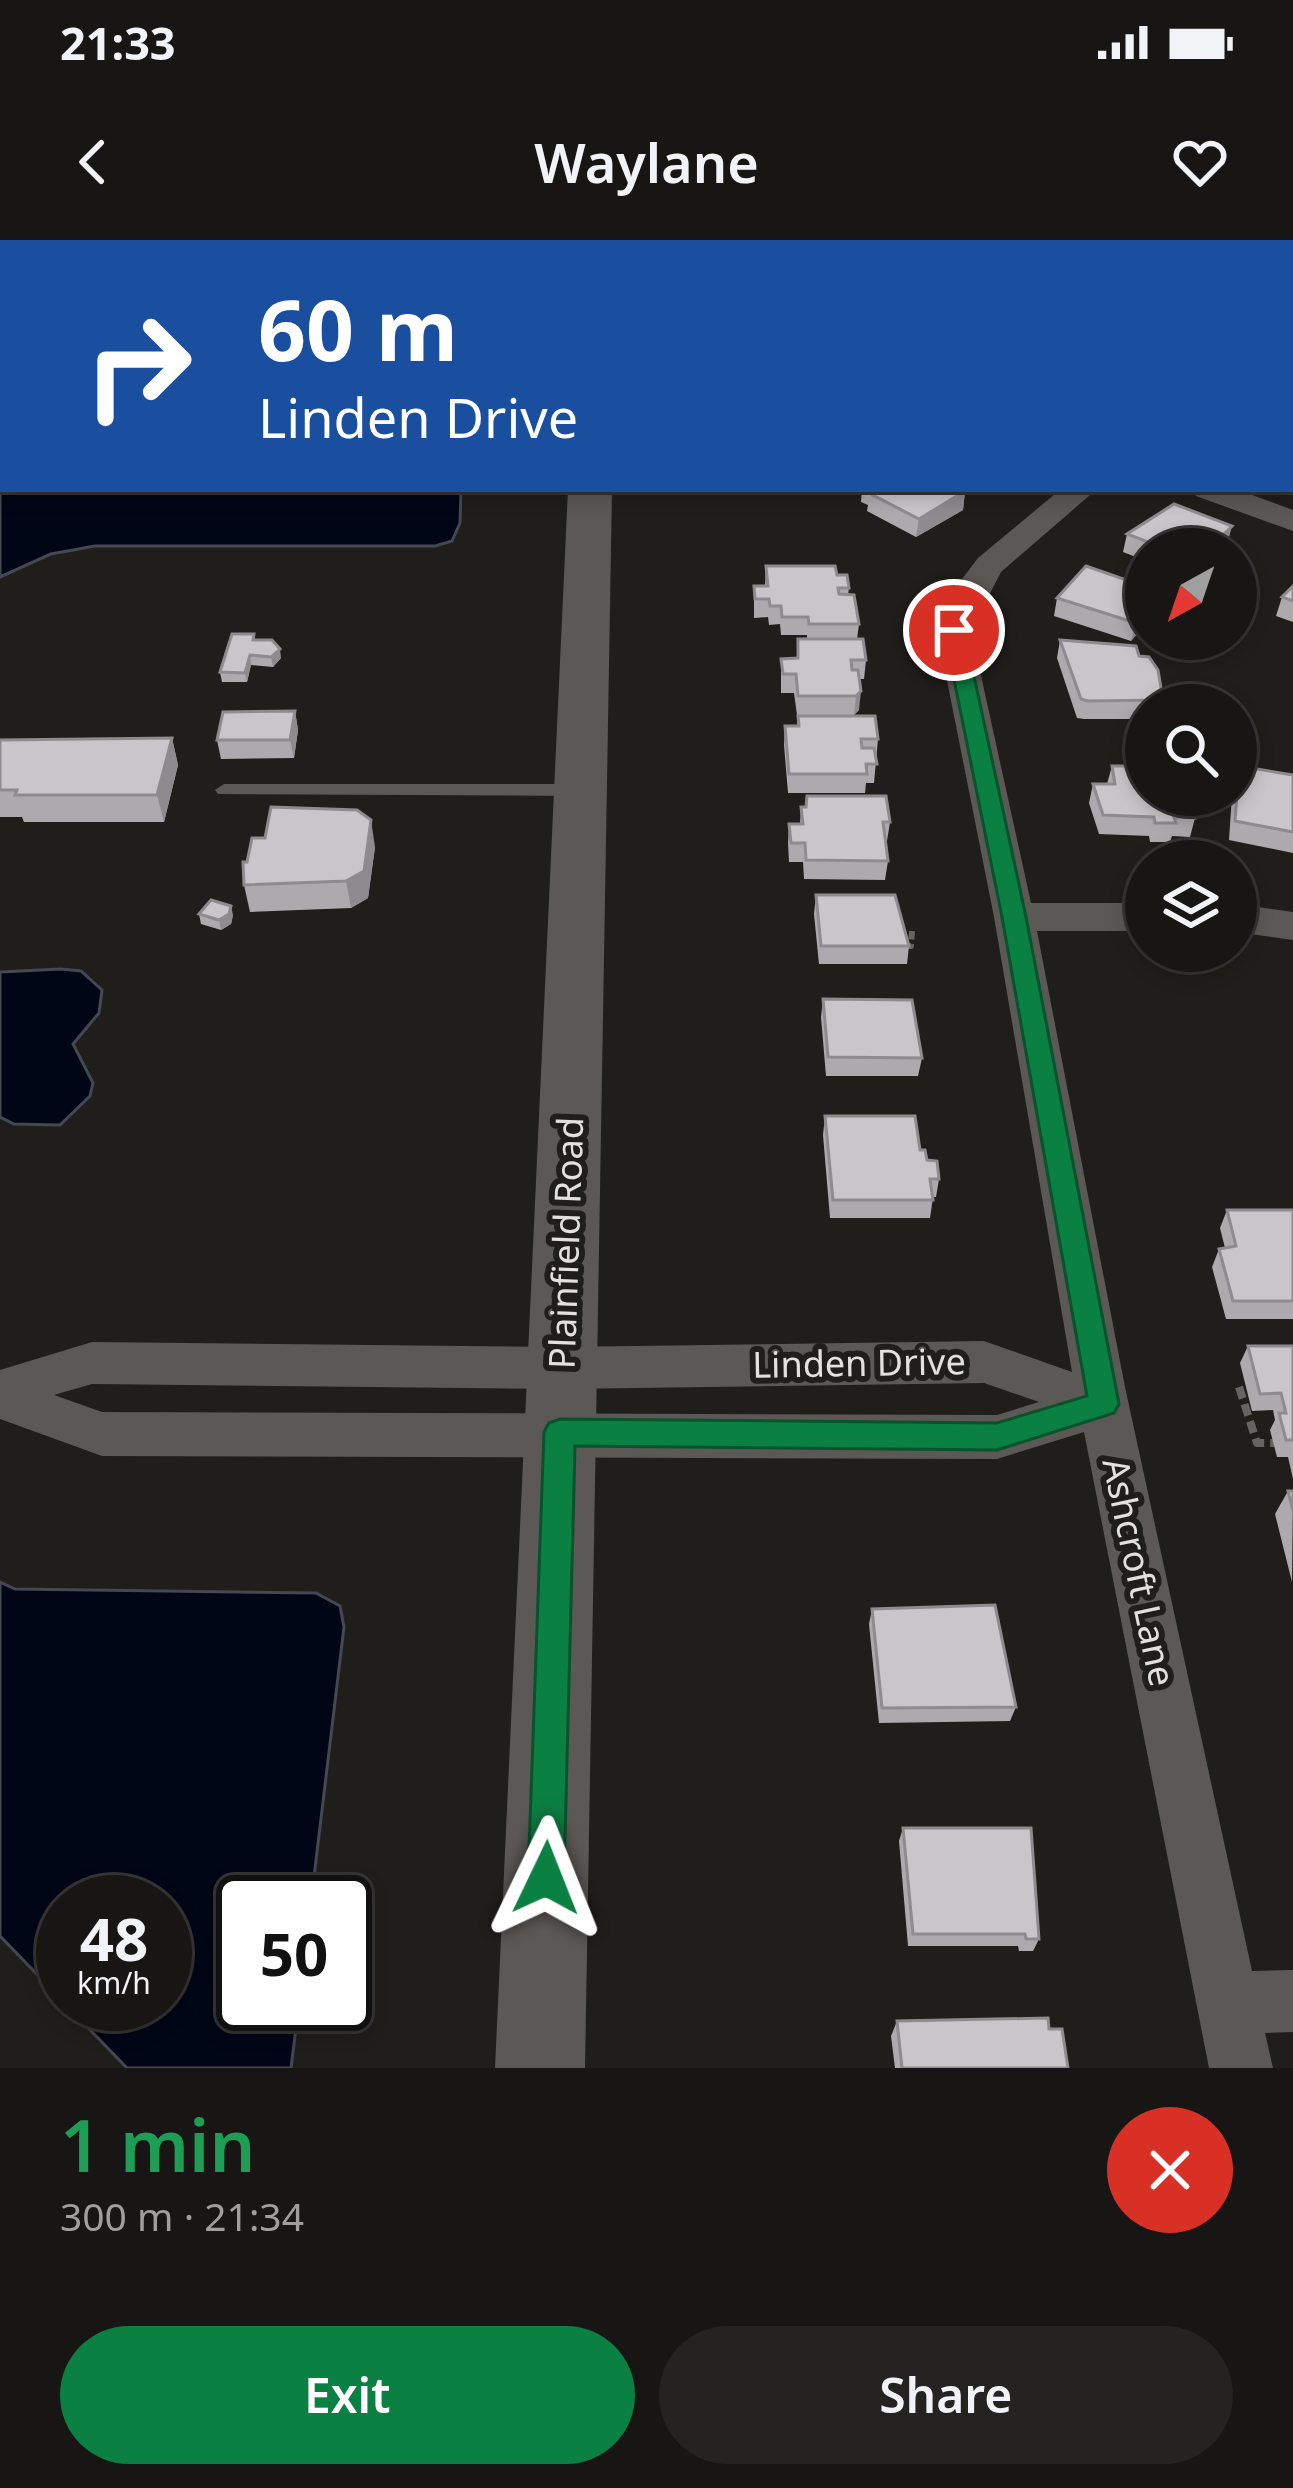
<!DOCTYPE html>
<meta charset="utf-8">
<style>
body{margin:0;font-family:"Noto Sans",sans-serif;background:#252322;color:#f1f3f6;height:100vh;display:flex;flex-direction:column;font-size:45px;white-space:nowrap}
*{box-sizing:border-box;margin:0}
p{font-size:39px;color:#9f9fa0}
.icon{flex:none;width:66px;height:66px;fill:none;stroke:currentColor;stroke-width:2;stroke-linecap:round;stroke-linejoin:round}
.map{position:relative;height:1828px;overflow:hidden}
.drawer{display:flex;flex-direction:column;background:#181614;flex:1}
.drawer>*{flex:none}
.banner{position:absolute;left:0px;top:0px;width:1293px;height:252px;box-shadow:0 6px 18px #0003,0 0 0 3px #363534;background:#1a4fa0;color:#fff;overflow:hidden}
.needle{width:78px;rotate:220deg}
.tools{position:absolute;left:1125px;top:288px;display:grid;gap:24px}
.tools a{display:grid;place-items:center;width:132px;height:132px;border-radius:50%;background:#181614;box-shadow:0 6px 18px #0003,0 0 0 3px #363534;font-size:60px}
.speed{position:absolute;left:36px;top:1635px;display:flex;gap:24px;font-size:60px;font-weight:700;text-align:center}
.speed>*{display:grid;place-content:center;width:156px;height:156px;border-radius:50%;background:#181614;box-shadow:0 6px 18px #0003,0 0 0 3px #363534;line-height:1}
.speed small{font-size:30px;font-weight:400}
.speed .limit{border:6px solid #111;border-radius:18px;background:#fff;color:#111}
.pin{position:absolute;display:grid;place-items:center;width:102px;height:102px;color:#fff;margin:-51px;border:6px solid #fff;border-radius:50%;box-shadow:0 3px 12px #0007}
.me{position:absolute;width:132px;margin:-66px;rotate:2deg;stroke-linejoin:round;filter:drop-shadow(0 0 9px #0008)}
.turn{display:flex;align-items:center;gap:42px;height:252px;padding:0 60px;font-size:54px}
.turn .icon{width:156px;height:156px;stroke-width:2.5}
.turn b{display:block;font-size:84px;line-height:102px}
.round{display:grid;place-items:center;flex:none;width:126px;height:126px;border-radius:63px;background:#252322}
.summary{display:flex;align-items:center;justify-content:space-between;height:204px;padding:0 60px}
h1{font-size:72px;font-weight:600;line-height:90px;color:#1e9e55}
.cta{display:flex;gap:24px;margin-top:auto;padding:24px 60px}
.cta a{flex:1;height:138px;border-radius:72px;background:#0b8043;color:#fff;font-size:48px;font-weight:600;line-height:138px;text-align:center}
.cta a+a{background:#252322;color:#f1f3f6}
.status{display:flex;justify-content:space-between;align-items:center;height:84px;padding:0 60px;background:#181614;direction:ltr}
.status svg{height:33px;fill:currentColor}
header{display:flex;justify-content:space-between;align-items:center;height:156px;padding:0 60px;background:#181614;font-size:54px;font-weight:600}
.map>svg:first-child{display:block}
.water{fill:#000616;stroke:#444852;stroke-width:3}
.lines{fill:none;stroke-linecap:round;stroke-linejoin:round}
.path-far1{stroke:#666462;stroke-width:6;stroke-dasharray:9 4.5;stroke-linecap:butt}
.path{stroke:#666462;stroke-width:8;stroke-dasharray:12 6;stroke-linecap:butt}
.service{fill:#5b5855;fill-rule:evenodd}
.minor{fill:#5b5855;fill-rule:evenodd}
.secondary{fill:#5b5855;fill-rule:evenodd}
.wall{fill:#adaaae}
.shaded-wall{fill:#8d8b8d}
.building{fill:#c9c6ca;stroke:#8d8b8d;stroke-width:3}
.route{fill:#0b8043;stroke:#07532c;stroke-width:3}
.labels{text-anchor:middle;stroke-width:12;stroke-linejoin:round;paint-order:stroke}
.street-label{font-size:36px;fill:#e2e1df;stroke:#201e1b}
</style>
<div class="status"><b>21:33</b><svg viewBox="0 0 49 12"><path d="M0 12V9h3v3zM5 12V6h3v6zM10 12V3h3v9zM15 12V0h3v12zM26 1h20v11H26zM47 4h2v5h-2z"/></svg></div>
<header><svg class="icon" aria-label="back" viewBox="0 0 24 24"><path d="M15 5l-7 7 7 7"/></svg>Waylane<svg class="icon" aria-label="heart" viewBox="0 0 24 24"><path d="M12 20l-8-8c-3-5 5-10 8-4 3-6 11-1 8 4z"/></svg></header>
<div class="map">
<svg width="1293" height="1828" viewBox="0 0 1293 1828">
<rect width="100%" height="100%" fill="#201e1b"/>
<!-- water -->
<g class="water">
<path d="M0,249h461l-1,34 -8,18 -17,5h-340l-44,8 -51,23z"/>
<path d="M61,729l20,2 21,19 -3,23 -26,31 20,39 -3,13 -30,29 -46,-1 -14,-7v-145z"/>
<path d="M0,1342l15,7 301,4 24,13 4,21 -33,275h-68v102h56l-8,64h-164l-62,-64h100v-102h-102v99l-63,-65z"/>
</g>
<g class="lines">
<!-- path-far1 -->
<path class="path-far1" d="M904,706h7l1,-15"/>
<!-- path -->
<path class="path" d="M1239,1147l18,56h17"/>
<!-- service -->
<path class="service" d="M224,544h355l9,6 -9,6 -361,-2 -3,-4z"/>
<!-- minor -->
<g class="minor">
<path d="M292,0h26l-27,3z"/>
<path d="M1153,0h34l2,3h-34z"/>
<path d="M1290,31l3,1v16l-3,-1z"/>
<path d="M1290,74h3l-3,18z"/>
<rect x="0" y="122" width="3" height="18"/>
<path d="M1061,249h36l-96,83 -30,58 60,273h115v28h-109l88,456 127,584 41,-1v62l-28,1 8,35h-64l-125,-636 -87,27 -895,-3 -102,-37v-49l92,-28 470,5 422,-6 88,31 -78,-455 -57,-287 22,-47 19,-25zM984,1143l55,19 -42,13 -895,-3 -48,-17 38,-11 470,5z"/>
<path d="M1191,249h45l57,21v21l-97,-35z"/>
<path d="M1236,664l57,8v28l-57,-8z"/>
</g>
<!-- secondary -->
<g class="secondary">
<rect x="580" y="0" width="36" height="3"/>
<path d="M568,249h44l-27,1579h-90z"/>
</g>
</g>
<!-- wall -->
<g class="wall">
<path d="M168,0h61l-3,3h-57z"/>
<path d="M973,0h84v3h-85z"/>
<rect x="0" y="42" width="3" height="48"/>
<path d="M3,156v56h-3v-55z"/>
<path d="M1290,165l3,1v57h-3z"/>
<path d="M862,249h99l4,2 -2,19 -47,27 -49,-26 1,-6 -7,-3z"/>
<path d="M1127,294l100,11 -4,4h-77v12l-23,-9z"/>
<path d="M766,326l83,22 -1,7 11,29 -2,15 9,21 -2,19h-5v31l-5,5h-57l-3,-22h-13v-34l16,-1 10,-19v-4h-26l-1,-11 -11,1 -1,-8 -14,1v-32h11z"/>
<path d="M1146,327v70l-9,-3 -6,7 -77,-25 3,-18 72,-17z"/>
<path d="M1293,346v36l-17,-6 6,-19z"/>
<path d="M254,394l1,6 26,18 -8,9 -22,-2 -4,17h-25l-2,-10z"/>
<path d="M1060,400l79,16 24,44 -1,5h-16v14h-62l-7,-1 -20,-60z"/>
<path d="M295,471l3,19 -4,28 -73,1 -4,-19z"/>
<path d="M798,476l80,23 -4,44h-8l-1,10h-77l-4,-48 1,-19h12z"/>
<path d="M172,498l6,27 -14,57h-140l-2,-5h-22v-77z"/>
<path d="M1112,526l83,52 -5,19 -18,-1 -2,6h-20l-1,-6 -50,-2 -10,-31 4,-19h14z"/>
<path d="M1239,526l54,9v78l-64,-13 3,-45h4v-19z"/>
<path d="M801,567l89,15 -3,19h-2l3,20 -3,19 -81,-1 -1,-17h-14l-1,-19 1,-19h11z"/>
<path d="M375,607l-7,51 -17,10 -101,4 -6,-27 3,-23z"/>
<path d="M816,655l93,51 -2,18h-88l-5,-50z"/>
<path d="M199,674l34,1 -2,9 -10,6 -20,-6z"/>
<path d="M823,759l99,59 -4,18h-92l-5,-59z"/>
<path d="M825,876l95,34 19,29 -3,18h-3l-3,21h-100l-7,-83z"/>
<path d="M1227,970h66v109h-67l-14,-52 7,-18 6,-1 -5,-20z"/>
<path d="M1248,1106h45v133l-5,-22h-11l-7,-27 5,-10 -2,-10 -21,1 -12,-48z"/>
<path d="M1288,1251h5l-1,91 -17,-68z"/>
<path d="M872,1369l144,98 -6,14 -131,2 -10,-99z"/>
<path d="M903,1588l136,111 -6,12h-14l-1,-5h-110l-9,-105z"/>
<path d="M897,1781l152,8 19,39h-173l-4,-32z"/>
</g>
<!-- shaded-wall -->
<g class="shaded-wall">
<rect x="0" y="12" width="3" height="18"/>
<path d="M965,251l-2,19 -47,27 3,-18z"/>
<path d="M1232,286l-5,19 -4,4h-14z"/>
<path d="M1141,376l-4,18 -6,7 5,-18z"/>
<path d="M280,409l1,9 -8,9 -2,-10z"/>
<path d="M250,415l1,10 -4,17 -2,-9z"/>
<path d="M861,451l-2,19 -5,5 2,-19z"/>
<path d="M295,471l3,19 -4,28 -4,-18z"/>
<path d="M172,498l6,27 -14,57 -7,-27z"/>
<path d="M371,580l4,27 -7,51 -17,10 -5,-27z"/>
<path d="M231,666l2,9 -2,9 -10,6 -2,-10z"/>
</g>
<!-- building -->
<g class="building">
<path d="M0,0h50l1,3h-48v9h-3z"/>
<path d="M377,0h63l-2,3h-62z"/>
<path d="M1009,0h39l-5,3h-25z"/>
<path d="M1071,0h18l7,3h-30z"/>
<rect x="0" y="42" width="3" height="31"/>
<path d="M3,156v37l-3,1v-37z"/>
<path d="M1290,165l3,1v38h-3z"/>
<path d="M874,249h87l4,2 -46,28 -50,-26z"/>
<path d="M1174,264l58,22 -23,23h-43l-39,-15z"/>
<path d="M1140,325l6,2v50l-5,-1 -5,7 -79,-25 29,-32 43,15z"/>
<path d="M766,326h69l2,9h10l2,13h-11l1,6 15,1 5,29h-50l-1,-7h-26l-1,-11h-11l-1,-7h-14l-1,-13h14z"/>
<path d="M1293,346v15l-11,-4z"/>
<path d="M232,394h22l-1,6h19l8,9 -9,8 -21,-2 -5,18 -25,-1z"/>
<path d="M798,399h65l3,21h-15l1,10h6l3,21 -5,5h-58l-2,-22h-13l-2,-15 17,-1z"/>
<path d="M1060,400l76,6 3,10 10,1 9,13 5,30 -75,1 -7,-2z"/>
<path d="M295,471l-5,29h-73l6,-28z"/>
<path d="M798,476h77l3,23h-17l1,9h12l3,16h-11l1,10h-78l-4,-48h14z"/>
<path d="M172,498l-15,57h-142l2,-5h-17v-50z"/>
<path d="M1112,526h34v29h42l7,23 -21,-1 2,6h-21l-1,-6 -51,-2 -10,-31h22z"/>
<path d="M1239,526l54,9v57l-58,-11z"/>
<path d="M807,556h79l4,26h-7l5,39 -82,-1 -1,-17h-14l-2,-19h14l-2,-17h5z"/>
<path d="M271,567l86,3 14,10 -7,51 -18,10 -102,4 -1,-23h4l5,-24h13z"/>
<path d="M816,655h79l14,51h-88z"/>
<path d="M211,660l20,6 -2,8 -10,6 -20,-6z"/>
<path d="M823,759l89,1 10,58 -94,-1z"/>
<path d="M825,876h90l5,34h5l2,10 10,1 2,18h-9l3,21h-100z"/>
<path d="M1227,970h66v91h-60l-14,-52 17,-3z"/>
<path d="M1248,1106h45v94h-7l-7,-27h7l-5,-20 -21,1z"/>
<path d="M1288,1251h5v20z"/>
<path d="M995,1365l21,102 -134,1 -10,-99z"/>
<path d="M903,1588h128l8,111h-13l-1,-5h-112z"/>
<path d="M1048,1778l1,11h13l6,39h-166l-5,-47z"/>
</g>
<!-- route -->
<path class="route" d="M954,384l10,6 62,287 93,487 -5,9 -117,37 -422,-4 -11,432 -5,13 -13,5 -13,-5 -5,-13 16,-446 5,-9 11,-4 437,4 90,-27 -85,-479 -58,-287z"/>
<g class="labels">
<!-- street labels -->
<g class="street-label">
<text transform="translate(566 1003) rotate(-88)" y="13">Plainfield Road</text>
<text transform="translate(859 1123) rotate(-1)" y="13">Linden Drive</text>
<text transform="translate(1139 1332) rotate(78)" y="13">Ashcroft Lane</text>
</g>
</g>
</svg>
<div class="tools">
<a><svg class="needle" viewBox="-14 -14 28 28"><path d="M0-13l5 13h-10z" fill="#e53935"/><path d="M0 13l5-13h-10z" fill="#9f9fa0"/></svg></a>
<a><svg class="icon" aria-label="search" viewBox="0 0 24 24"><circle cx="10" cy="10" r="6"/><path d="M15 15l6 6"/></svg></a>
<a><svg class="icon" aria-label="layers" viewBox="0 0 24 24"><path d="M12 4l9 5-9 5-9-5zM3 14l9 5 9-5"/></svg></a>
</div>
<div class="speed"><div>48<small>km/h</small></div><div class="limit">50</div></div>
<div class="pin" style="left:954px;top:390px;background:#d93025"><svg class="icon" aria-label="arrive" viewBox="0 0 24 24"><path d="M6 21V4h12l-3 4 3 4H6"/></svg></div>
<svg class="me" style="left:546px;top:1638px" viewBox="-20 -20 40 40"><path d="M0-17L14 15 0 8-14 15z" fill="#0b8043" stroke="#fff" stroke-width="4"/></svg>
<div class="banner">
<div class="turn"><svg class="icon" aria-label="right" viewBox="0 0 24 24"><path d="M7 20v-9h11M14 6l5 5-5 5"/></svg><div><b>60 m</b>Linden Drive</div></div>
</div>
</div>
<section class="drawer">
<div class="summary"><div><h1>1 min</h1><p>300 m · 21:34</p></div><a class="round" style="background:#d93025;color:#fff"><svg class="icon" aria-label="close" viewBox="0 0 24 24"><path d="M6 6l12 12M18 6L6 18"/></svg></a></div>
<div class="cta"><a>Exit</a><a>Share</a></div>
</section>
